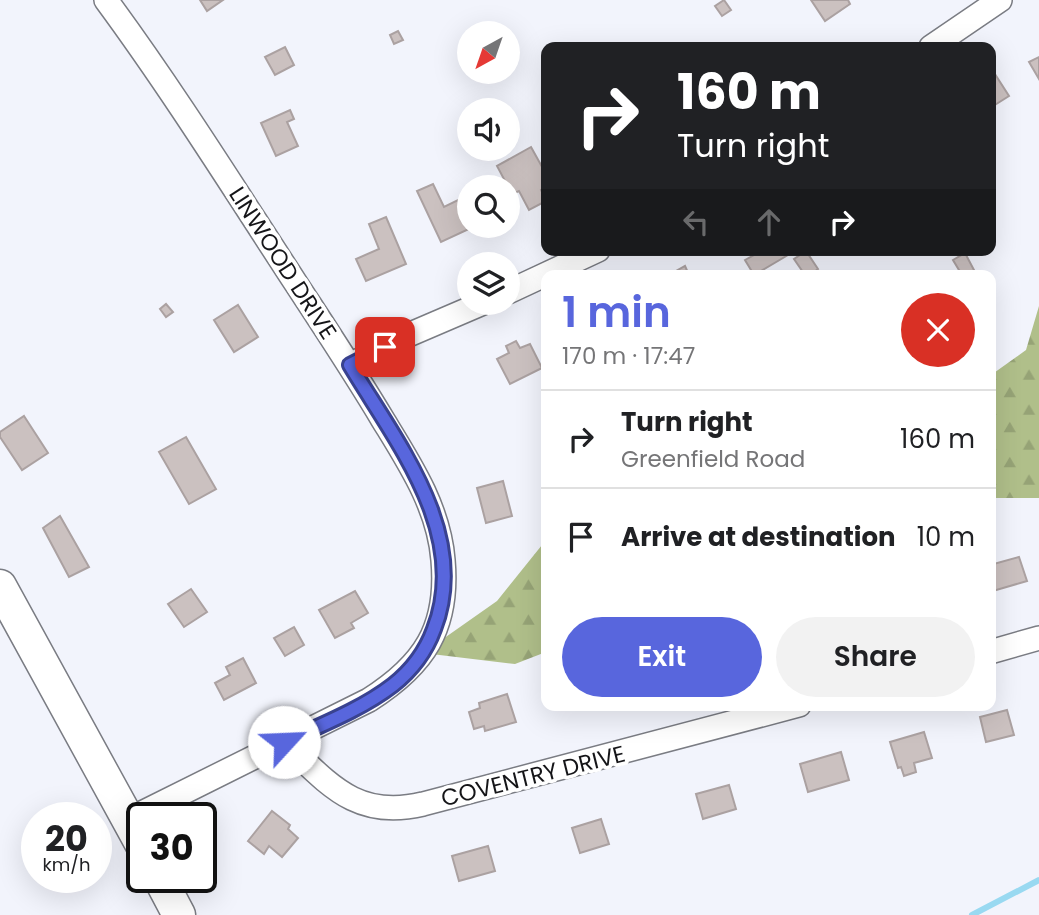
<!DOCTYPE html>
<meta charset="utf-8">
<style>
body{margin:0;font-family:Poppins,sans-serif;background:#f2f2f2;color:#202124;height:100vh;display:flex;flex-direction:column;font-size:26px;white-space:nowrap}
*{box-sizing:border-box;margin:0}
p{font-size:23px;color:#757577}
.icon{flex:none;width:38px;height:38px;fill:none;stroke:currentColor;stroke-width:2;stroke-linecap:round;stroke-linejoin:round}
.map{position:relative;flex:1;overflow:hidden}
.panel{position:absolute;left:541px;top:270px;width:455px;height:441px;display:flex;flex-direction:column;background:#fff;border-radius:14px;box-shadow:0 7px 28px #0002}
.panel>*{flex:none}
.guide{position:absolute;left:541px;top:42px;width:455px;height:214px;border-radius:14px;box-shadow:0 7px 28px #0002;background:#202124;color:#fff;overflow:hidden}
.needle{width:46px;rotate:220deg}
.tools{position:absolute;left:457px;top:21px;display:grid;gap:14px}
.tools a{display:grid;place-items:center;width:63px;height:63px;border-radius:50%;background:#fff;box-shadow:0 7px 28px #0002;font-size:35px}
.speed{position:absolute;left:21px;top:802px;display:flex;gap:14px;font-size:35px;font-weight:700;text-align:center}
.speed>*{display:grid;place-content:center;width:91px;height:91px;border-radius:50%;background:#fff;box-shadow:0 7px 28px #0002;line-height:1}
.speed small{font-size:18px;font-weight:400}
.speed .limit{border:4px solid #111;border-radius:10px;background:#fff;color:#111}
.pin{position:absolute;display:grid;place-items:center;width:60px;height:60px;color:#fff;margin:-30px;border-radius:14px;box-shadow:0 4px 10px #0006}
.me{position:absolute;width:77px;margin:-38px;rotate:65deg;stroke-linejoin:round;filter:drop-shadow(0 0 5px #0008)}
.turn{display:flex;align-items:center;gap:24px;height:147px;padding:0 21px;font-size:32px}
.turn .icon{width:91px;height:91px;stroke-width:2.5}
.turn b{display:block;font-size:49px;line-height:60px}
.lanes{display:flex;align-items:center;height:66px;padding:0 21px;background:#0003;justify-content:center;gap:35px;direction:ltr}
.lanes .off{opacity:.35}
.round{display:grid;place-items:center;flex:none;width:74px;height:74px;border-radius:37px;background:#f2f2f2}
.headline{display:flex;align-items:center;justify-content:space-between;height:119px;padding:0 21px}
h1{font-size:42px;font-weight:600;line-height:52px;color:#5866dd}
.action{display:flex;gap:14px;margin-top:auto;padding:14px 21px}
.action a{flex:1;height:80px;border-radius:42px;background:#5866dd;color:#fff;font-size:28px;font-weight:600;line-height:80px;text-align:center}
.action a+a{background:#f2f2f2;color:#202124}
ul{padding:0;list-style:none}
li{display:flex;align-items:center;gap:21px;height:98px;padding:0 21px;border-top:2px solid #e0e0e0}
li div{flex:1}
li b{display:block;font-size:26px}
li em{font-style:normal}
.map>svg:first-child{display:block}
.forest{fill:url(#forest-firs)}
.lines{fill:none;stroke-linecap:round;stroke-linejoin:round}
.stream{stroke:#99d9f1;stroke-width:6}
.building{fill:#cbc1c0;stroke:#aba1a1;stroke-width:2}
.street-casing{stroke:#7a7c83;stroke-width:26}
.secondary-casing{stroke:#7a7c83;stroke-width:35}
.street{stroke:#fff;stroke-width:23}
.secondary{stroke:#fff;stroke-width:32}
.route-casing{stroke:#394290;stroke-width:18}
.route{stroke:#5866dd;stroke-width:12}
.labels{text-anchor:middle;stroke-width:7;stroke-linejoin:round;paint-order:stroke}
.street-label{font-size:23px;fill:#151518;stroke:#fff}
</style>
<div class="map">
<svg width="1039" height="915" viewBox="0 0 1039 915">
<defs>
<pattern id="forest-firs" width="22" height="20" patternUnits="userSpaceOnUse" patternTransform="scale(1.75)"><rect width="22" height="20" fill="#b0bf8a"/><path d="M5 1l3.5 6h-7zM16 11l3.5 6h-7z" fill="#96a376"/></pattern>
</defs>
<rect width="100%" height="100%" fill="#f2f4fc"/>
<!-- forest -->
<g class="forest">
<path d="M1039,306v192h-48v-123l35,-25z"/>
<path d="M546,540v112l-31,12 -92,-11 74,-52z"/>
</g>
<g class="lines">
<!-- stream -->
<path class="stream" d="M972,915l67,-35"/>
</g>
<!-- building -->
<g class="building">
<path d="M200,0h23l-16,11z"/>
<path d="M724,0l7,10 -9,6 -7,-10z"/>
<path d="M811,0h37l2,4 -25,17z"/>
<path d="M398,31l5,9 -9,4 -4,-9z"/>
<path d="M285,47l9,18 -19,10 -10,-18z"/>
<path d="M1039,57v22l-10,-17z"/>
<path d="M993,71l16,25 -19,12v-35z"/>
<path d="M290,110l4,9 -7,3 11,24 -22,10 -15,-33z"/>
<path d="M531,147l15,27v13l-5,3 5,11 -17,9 -10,-19 -7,3 -15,-28z"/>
<path d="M433,184l11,23 14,-7 13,28 -30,14 -24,-51z"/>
<path d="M386,217l20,47 -40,17 -10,-22 23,-10 -10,-25z"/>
<path d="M752,250h33l3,5 -34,20 -9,-15 9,-5z"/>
<path d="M806,251l12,18 -8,6h-5l-11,-16z"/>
<path d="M965,253l10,19 -4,3h-9l-9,-15z"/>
<path d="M685,266l4,9h-20z"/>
<path d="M166,304l7,8 -7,5 -6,-8z"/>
<path d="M238,305l20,32 -24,15 -20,-32z"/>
<path d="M516,341l4,7 10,-4 12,24 -32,16 -13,-25 12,-6 -3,-7z"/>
<path d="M24,416l24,37 -26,17 -22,-33v-5z"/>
<path d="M186,437l30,52 -27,15 -30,-52z"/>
<path d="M503,481l9,35 -26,7 -9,-35z"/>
<path d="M60,516l29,51 -20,10 -26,-49z"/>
<path d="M1019,557l8,24 -34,10 -3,-26z"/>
<path d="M191,589l16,23 -23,15 -16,-23z"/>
<path d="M355,591l13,22 -17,10 3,5 -19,10 -16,-28z"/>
<path d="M294,627l10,18 -19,11 -11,-18z"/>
<path d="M243,658l13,25 -32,17 -9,-17 15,-8 -4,-8z"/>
<path d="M507,694l9,28 -31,9 -1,-5 -10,3 -5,-17 11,-4 -1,-5z"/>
<path d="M1007,710l7,25 -28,7 -6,-25z"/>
<path d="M924,732l8,26 -18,5 2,9 -12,4 -3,-9 -3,1 -8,-26z"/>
<path d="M841,752l8,28 -41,12 -8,-28z"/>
<path d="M729,785l7,24 -33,10 -7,-25z"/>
<path d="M272,811l18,14 -2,4 10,9 -16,19 -13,-11 -5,8 -16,-13z"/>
<path d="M601,819l8,25 -29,9 -8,-25z"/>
<path d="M488,846l7,25 -36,10 -7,-25z"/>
</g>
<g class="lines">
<!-- street casing -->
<g class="street-casing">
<g id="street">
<path d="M106,0c67,91 127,187 189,282 30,46 60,91 88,138 27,44 56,88 60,140 6,68 -19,105 -74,140l-241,120"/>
<path d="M931,47l69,-47"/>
<path d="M508,292l90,-42"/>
<path d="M350,365l56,-29 77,-33"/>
<path d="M990,652l49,-14"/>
<path d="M284,742c45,42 72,78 139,62l376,-99"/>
</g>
</g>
<!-- secondary casing -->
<g class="secondary-casing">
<g id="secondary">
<path d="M0,586l142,259"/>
<path d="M159,877l20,38"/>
</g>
</g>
<!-- street -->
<use href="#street" class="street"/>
<!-- secondary -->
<use href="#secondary" class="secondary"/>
</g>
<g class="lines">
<!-- route casing -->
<g class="route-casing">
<path id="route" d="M284,742c37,-17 78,-33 109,-57 19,-15 33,-34 41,-56 37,-95 -38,-187 -84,-264l35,-18"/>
</g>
<!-- route -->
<use href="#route" class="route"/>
</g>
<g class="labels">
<!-- street labels -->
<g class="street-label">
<text transform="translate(283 263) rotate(57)" y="8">LINWOOD DRIVE</text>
<text transform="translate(533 776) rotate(-14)" y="8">COVENTRY DRIVE</text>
</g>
</g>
</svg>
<div class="tools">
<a><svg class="needle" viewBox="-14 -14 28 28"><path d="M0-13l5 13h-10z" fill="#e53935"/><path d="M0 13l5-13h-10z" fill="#757577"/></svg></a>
<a><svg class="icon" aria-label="sound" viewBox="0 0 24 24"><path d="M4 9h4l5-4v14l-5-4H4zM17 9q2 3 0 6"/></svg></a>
<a><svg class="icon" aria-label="search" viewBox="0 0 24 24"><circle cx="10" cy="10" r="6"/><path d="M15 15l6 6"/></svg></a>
<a><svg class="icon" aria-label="layers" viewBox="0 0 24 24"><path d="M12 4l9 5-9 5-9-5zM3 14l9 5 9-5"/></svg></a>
</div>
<div class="speed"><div>20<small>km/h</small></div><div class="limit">30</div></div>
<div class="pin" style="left:385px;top:347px;background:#d93025"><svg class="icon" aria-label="arrive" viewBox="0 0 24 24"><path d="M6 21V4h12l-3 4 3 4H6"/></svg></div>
<svg class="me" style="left:284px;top:742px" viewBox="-20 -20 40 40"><circle r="19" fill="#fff"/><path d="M0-13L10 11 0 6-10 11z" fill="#5866dd"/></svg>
<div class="guide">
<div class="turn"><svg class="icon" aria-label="right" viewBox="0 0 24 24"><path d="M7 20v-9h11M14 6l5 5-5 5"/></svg><div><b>160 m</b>Turn right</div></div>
<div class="lanes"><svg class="icon off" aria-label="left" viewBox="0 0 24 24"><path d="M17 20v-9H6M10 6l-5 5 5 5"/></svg><svg class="icon off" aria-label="ahead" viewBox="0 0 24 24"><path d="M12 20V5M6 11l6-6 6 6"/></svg><svg class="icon" aria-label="right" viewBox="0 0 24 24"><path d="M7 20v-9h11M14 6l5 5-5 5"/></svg></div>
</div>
<section class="panel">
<div class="headline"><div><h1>1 min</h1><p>170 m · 17:47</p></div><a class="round" style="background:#d93025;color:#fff"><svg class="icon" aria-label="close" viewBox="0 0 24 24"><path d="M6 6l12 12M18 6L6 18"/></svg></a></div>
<ul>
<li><svg class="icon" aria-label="right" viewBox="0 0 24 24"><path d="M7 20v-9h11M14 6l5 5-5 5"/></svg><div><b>Turn right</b><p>Greenfield Road</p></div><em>160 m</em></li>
<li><svg class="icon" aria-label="arrive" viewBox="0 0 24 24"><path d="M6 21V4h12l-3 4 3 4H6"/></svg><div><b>Arrive at destination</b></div><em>10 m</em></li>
</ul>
<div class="action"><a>Exit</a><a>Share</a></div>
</section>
</div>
